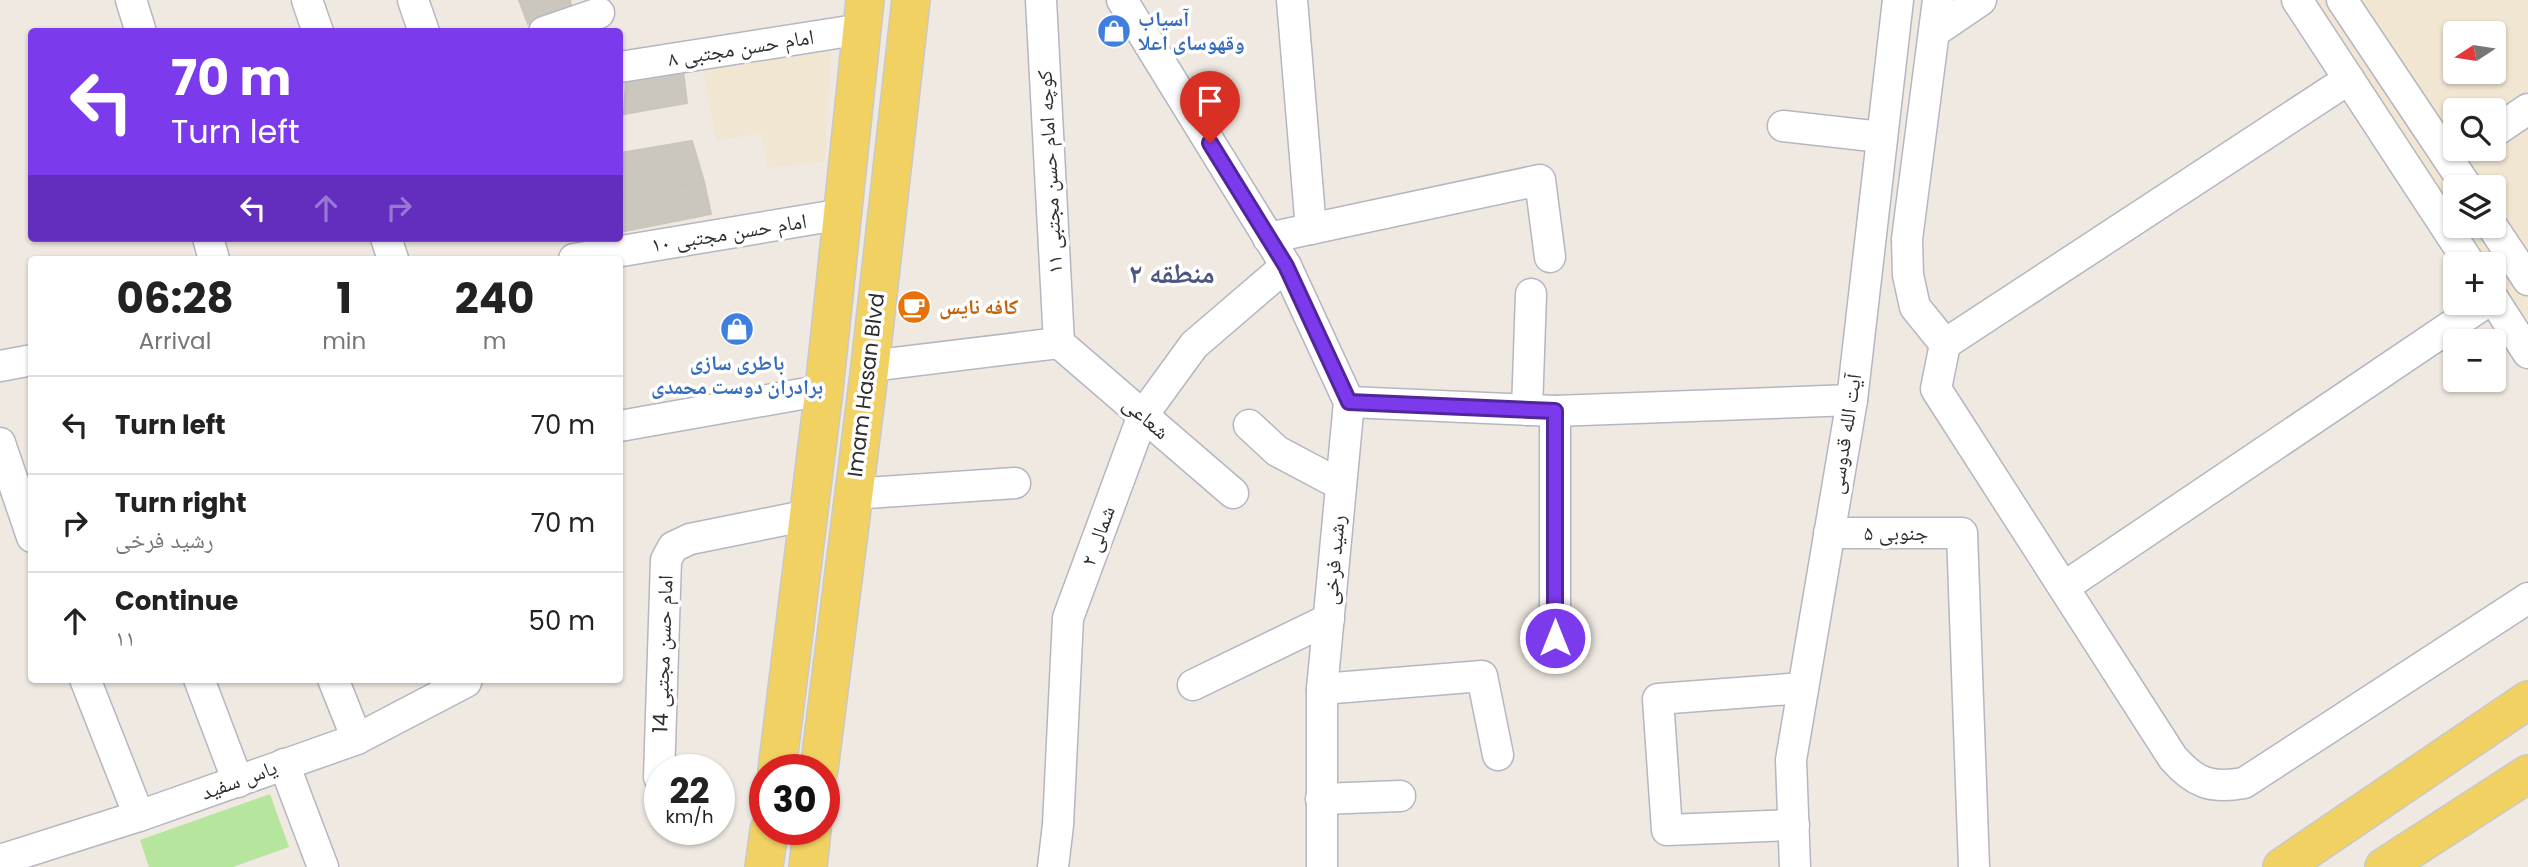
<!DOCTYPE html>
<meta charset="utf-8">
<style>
body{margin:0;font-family:Poppins,"Noto Naskh Arabic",sans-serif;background:#f6f6f6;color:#222;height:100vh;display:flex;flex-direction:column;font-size:26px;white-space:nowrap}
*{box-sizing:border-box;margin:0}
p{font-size:23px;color:#767676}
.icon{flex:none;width:38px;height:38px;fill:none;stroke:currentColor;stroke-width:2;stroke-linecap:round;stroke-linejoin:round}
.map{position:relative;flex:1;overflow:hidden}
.drawer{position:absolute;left:28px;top:256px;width:595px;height:427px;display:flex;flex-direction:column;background:#fff;border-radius:7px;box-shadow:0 2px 5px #0004}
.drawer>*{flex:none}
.banner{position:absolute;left:28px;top:28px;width:595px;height:214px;border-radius:7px;box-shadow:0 2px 5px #0004;background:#7c3aed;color:#fff;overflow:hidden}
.needle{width:46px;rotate:258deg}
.tools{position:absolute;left:2443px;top:21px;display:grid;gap:14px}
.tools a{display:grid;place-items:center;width:63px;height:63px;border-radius:7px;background:#fff;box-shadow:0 2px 5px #0004;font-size:35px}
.speed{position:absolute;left:644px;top:754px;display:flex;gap:14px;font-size:35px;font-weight:700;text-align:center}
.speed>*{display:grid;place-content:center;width:91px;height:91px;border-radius:50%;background:#fff;box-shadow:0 2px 5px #0004;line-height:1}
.speed small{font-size:18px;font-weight:400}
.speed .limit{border:10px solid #d22;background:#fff;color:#111}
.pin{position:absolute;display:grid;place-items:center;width:60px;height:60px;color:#fff;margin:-72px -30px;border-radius:50% 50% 50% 0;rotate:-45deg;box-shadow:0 0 7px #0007}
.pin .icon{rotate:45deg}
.me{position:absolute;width:77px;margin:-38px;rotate:0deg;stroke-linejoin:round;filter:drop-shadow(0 0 5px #0008)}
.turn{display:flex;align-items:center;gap:24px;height:147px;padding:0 28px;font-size:32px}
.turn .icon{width:91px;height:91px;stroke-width:2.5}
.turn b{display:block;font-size:49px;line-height:60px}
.lanes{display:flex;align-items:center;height:66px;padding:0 28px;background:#0003;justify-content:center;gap:35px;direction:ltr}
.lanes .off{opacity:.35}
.eta{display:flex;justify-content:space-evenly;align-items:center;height:119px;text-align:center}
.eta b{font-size:42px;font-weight:700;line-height:49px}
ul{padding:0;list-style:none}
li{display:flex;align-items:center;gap:21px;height:98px;padding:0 28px;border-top:2px solid #e0e0e0}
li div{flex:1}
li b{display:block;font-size:26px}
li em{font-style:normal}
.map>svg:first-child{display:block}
.education{fill:#f0e6d1;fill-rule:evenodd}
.green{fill:#b6e59e}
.building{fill:#cbc7bf;stroke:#cbc5ba;stroke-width:2}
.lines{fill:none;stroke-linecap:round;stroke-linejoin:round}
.minor-casing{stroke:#b4b7c1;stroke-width:33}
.major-casing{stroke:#c9c9c9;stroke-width:40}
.minor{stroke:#fff;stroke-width:30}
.major{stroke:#f2d163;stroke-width:37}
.route-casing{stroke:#51269a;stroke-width:18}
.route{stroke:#7c3aed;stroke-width:12}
.labels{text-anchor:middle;stroke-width:7;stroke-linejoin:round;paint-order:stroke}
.shop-label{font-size:21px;font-weight:bold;fill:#366cbe;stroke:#fff;text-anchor:start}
.street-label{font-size:21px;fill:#2e2e2e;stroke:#fff}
.food-label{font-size:21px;font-weight:bold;fill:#c56008;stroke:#fff;text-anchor:start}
.district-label{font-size:28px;font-weight:bold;fill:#4d5680;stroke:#fff}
</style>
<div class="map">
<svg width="2528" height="867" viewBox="0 0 2528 867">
<rect width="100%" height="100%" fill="#efe9e1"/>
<!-- education -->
<g class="education">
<path d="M2311,0h217v329l-34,-52v-13h-9l-25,-38h34v-39h-39v32zM2455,33h39v39h-39zM2455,110h39v39h-39z"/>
<path d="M831,44l-6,117 -57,7 -7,-34 -45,6 -13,-74z"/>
</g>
<!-- green -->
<path class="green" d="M270,794l19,53 -56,20h-84l-9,-27z"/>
<!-- building -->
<g class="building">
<path d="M519,0h51l2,10 -44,14z"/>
<path d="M683,70l4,33 -63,11 2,-35z"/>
<path d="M692,141l12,41 -84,15v-44z"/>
<path d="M704,182l7,32 -91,18v-35z"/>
</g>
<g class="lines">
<!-- minor casing -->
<g class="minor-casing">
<g id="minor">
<path d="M131,0l10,32"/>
<path d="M307,0l11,32"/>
<path d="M413,0l11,32"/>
<path d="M1041,0l18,343"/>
<path d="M1122,0l164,266 63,136 -27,287v178"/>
<path d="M1292,0l19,229"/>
<path d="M1938,0l-31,239 1,36 7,32 30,37 -9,45 237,369c22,25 38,31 71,25l284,-185"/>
<path d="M2297,0l173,264"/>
<path d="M2342,0l125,187"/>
<path d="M544,32l55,-19"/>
<path d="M1934,32l47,-32"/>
<path d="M620,67l242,-38"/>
<path d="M1783,126l98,11"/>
<path d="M2494,132l34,-23"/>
<path d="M2492,226l36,54"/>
<path d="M208,238l6,21"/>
<path d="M386,238l7,21"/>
<path d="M1268,238l272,-58 10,77"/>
<path d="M574,259l269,-45"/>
<path d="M2494,300l34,53"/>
<path d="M1059,343l174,150"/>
<path d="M1945,344l404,-265"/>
<path d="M0,366l32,-6"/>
<path d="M870,366l189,-23"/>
<path d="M1349,402l206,9 297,-11"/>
<path d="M1527,410l4,-116"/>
<path d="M1249,425l28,26 64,34"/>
<path d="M620,426l204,-36"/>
<path d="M0,443l32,94"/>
<path d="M852,494l163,-11"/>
<path d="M1829,533h133l12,334"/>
<path d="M2064,587l421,-284"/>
<path d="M1555,638v-227"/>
<path d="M85,679l54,137"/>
<path d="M199,679l39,103"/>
<path d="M333,679l24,60"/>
<path d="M1193,685l136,-66"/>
<path d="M1322,689l160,-13 16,79"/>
<path d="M284,764l39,103"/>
<path d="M659,777l7,-217 7,-13 17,-8 119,-24"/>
<path d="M1321,799l79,-3"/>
<path d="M1794,825l-127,5 -9,-131 145,-11"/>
<path d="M0,860l139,-44 218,-77 109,-57 1,-3"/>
<path d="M1053,867l5,-42 10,-207 75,-203 51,-70 92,-79"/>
<path d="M1795,867l-4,-107 61,-360 46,-400"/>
</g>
</g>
<!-- major casing -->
<g class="major-casing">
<g id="major">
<path d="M777,770l47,-380 41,-390"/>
<path d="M819,770l51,-404 41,-366"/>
<path d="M764,867l5,-37"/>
<path d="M808,867l4,-37"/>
<path d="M2282,867l246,-167"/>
<path d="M2384,867l144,-93"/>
</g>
</g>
<!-- minor -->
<use href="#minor" class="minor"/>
<!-- major -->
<use href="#major" class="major"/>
</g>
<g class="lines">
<!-- route casing -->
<g class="route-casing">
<path id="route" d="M1210,143l76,123 63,136 206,9v227"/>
</g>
<!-- route -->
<use href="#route" class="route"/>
</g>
<!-- icons -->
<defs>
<g id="shop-disc" transform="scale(1.75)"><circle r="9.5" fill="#3f7fe0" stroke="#fff"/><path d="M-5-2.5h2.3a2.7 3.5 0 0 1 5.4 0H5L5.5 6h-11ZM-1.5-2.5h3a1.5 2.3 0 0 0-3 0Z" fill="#fff"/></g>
<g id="cafe-disc" transform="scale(1.75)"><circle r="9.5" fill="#e8710a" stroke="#fff"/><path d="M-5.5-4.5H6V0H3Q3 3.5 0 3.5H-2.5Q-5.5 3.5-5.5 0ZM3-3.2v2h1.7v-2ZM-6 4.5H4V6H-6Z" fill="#fff"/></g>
</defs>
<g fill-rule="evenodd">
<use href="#shop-disc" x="1114" y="31"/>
<use href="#cafe-disc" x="914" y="307"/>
<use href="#shop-disc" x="737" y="329"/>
</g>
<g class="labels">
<!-- shop labels -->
<g class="shop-label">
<text x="1138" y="26">آسیاب<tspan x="1138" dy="24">وقهوسای اعلا</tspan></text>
<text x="737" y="370" text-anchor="middle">باطری سازی<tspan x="737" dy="24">برادران دوست محمدی</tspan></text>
</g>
<!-- street labels -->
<g class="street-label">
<text transform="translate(741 48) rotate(-9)" y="7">امام حسن مجتبی ۸</text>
<text transform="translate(1050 172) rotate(-93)" y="7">کوچه امام حسن مجتبی ۱۱</text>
<text transform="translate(729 233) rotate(-9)" y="7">امام حسن مجتبی ۱۰</text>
<text transform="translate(866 385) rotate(-83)" y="7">Imam Hasan Blvd</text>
<text transform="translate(1146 418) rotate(41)" y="7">شعاعی</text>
<text transform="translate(1845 434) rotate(-81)" y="7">آیت الله قدوسی</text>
<text x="1896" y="540">۵ جنوبی</text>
<text transform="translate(1098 536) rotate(-70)" y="7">۲ شمالی</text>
<text transform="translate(1334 560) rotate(-85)" y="7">رشید فرخی</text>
<text transform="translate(663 654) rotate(-88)" y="7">امام حسن مجتبی 14</text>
<text transform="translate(239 780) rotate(-20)" y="7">یاس سفید</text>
</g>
<!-- food labels -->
<g class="food-label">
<text x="939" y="314">کافه نایس</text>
</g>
<!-- district labels -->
<g class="district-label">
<text x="1172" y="283">منطقه ۲</text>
</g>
</g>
</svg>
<div class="tools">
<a><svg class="needle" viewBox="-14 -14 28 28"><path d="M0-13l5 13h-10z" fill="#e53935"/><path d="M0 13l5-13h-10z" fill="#767676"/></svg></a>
<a><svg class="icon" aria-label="search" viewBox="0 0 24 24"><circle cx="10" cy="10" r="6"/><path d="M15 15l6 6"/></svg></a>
<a><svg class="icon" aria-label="layers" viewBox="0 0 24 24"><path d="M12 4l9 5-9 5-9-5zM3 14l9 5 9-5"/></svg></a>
<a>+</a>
<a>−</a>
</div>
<div class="speed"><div>22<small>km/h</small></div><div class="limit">30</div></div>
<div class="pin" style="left:1210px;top:143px;background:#d93025"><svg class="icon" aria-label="arrive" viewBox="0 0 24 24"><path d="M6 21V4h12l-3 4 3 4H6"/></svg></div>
<svg class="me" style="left:1555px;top:638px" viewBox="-20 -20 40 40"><circle r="17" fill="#7c3aed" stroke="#fff" stroke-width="3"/><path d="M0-11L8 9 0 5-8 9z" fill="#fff"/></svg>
<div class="banner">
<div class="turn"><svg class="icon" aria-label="left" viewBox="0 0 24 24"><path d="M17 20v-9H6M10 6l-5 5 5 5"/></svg><div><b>70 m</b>Turn left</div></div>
<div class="lanes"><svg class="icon" aria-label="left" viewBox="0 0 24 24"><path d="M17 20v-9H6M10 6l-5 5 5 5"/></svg><svg class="icon off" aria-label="ahead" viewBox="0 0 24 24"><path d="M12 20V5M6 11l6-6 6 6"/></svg><svg class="icon off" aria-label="right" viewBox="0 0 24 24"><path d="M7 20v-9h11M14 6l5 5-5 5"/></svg></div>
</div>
<section class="drawer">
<div class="eta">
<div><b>06:28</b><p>Arrival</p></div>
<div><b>1</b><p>min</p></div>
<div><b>240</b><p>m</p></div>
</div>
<ul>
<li><svg class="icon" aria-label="left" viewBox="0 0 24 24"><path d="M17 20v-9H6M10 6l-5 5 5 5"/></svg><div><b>Turn left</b></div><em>70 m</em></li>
<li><svg class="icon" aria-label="right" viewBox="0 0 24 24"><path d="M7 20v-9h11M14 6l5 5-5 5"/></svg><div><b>Turn right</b><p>رشید فرخی</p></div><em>70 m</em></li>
<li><svg class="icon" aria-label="ahead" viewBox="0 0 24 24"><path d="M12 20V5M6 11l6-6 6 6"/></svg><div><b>Continue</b><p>۱۱</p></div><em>50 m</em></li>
</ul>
</section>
</div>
